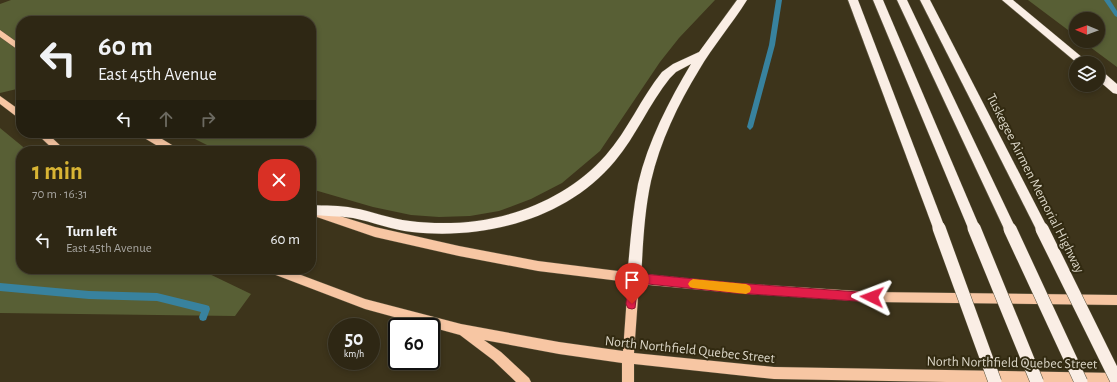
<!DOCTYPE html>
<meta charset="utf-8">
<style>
body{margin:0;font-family:"Alegreya Sans",sans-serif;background:#362f1d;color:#f1f3f6;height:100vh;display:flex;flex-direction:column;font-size:15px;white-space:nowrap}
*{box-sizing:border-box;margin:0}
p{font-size:13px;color:#a7a5a0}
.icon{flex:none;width:22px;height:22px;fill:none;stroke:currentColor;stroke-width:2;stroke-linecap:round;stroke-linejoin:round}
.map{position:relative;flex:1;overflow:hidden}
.details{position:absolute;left:16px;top:146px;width:300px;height:128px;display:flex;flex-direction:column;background:#2e2714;border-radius:16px;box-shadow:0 2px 6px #0003,0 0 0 1px #494434}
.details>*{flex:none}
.hud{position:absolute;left:16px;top:16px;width:300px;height:122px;border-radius:16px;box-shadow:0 2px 6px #0003,0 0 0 1px #494434;background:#2e2714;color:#f1f3f6;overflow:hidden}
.needle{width:26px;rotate:271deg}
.buttons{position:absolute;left:1069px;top:12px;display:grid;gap:8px}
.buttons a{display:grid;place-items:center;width:36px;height:36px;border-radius:50%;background:#2e2714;box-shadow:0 2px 6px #0003,0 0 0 1px #494434;font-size:20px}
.speed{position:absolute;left:328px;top:318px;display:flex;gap:8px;font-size:20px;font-weight:700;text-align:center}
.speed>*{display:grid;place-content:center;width:52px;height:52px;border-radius:50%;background:#2e2714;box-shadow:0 2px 6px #0003,0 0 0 1px #494434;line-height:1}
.speed small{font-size:10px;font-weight:400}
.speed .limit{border:2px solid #111;border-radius:6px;background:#fff;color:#111}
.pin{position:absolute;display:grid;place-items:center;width:34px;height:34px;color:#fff;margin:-41px -17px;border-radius:50% 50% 50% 0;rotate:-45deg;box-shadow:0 0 4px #0007}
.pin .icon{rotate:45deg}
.me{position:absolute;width:44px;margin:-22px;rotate:273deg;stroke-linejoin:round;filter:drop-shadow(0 0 3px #0008)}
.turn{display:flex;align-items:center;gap:14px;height:84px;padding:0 16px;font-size:18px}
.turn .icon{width:52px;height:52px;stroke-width:2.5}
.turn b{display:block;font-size:28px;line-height:34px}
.lanes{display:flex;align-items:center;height:38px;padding:0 16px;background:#0003;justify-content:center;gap:20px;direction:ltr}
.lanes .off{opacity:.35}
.round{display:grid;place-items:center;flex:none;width:42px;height:42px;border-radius:16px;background:#362f1d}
.headline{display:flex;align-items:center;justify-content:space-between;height:68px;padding:0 16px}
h1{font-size:24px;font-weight:700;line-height:30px;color:#d8b434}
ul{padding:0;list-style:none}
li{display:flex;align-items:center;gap:12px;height:52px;padding:0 16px}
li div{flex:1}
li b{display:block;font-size:15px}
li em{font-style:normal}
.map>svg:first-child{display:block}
.green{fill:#585f35}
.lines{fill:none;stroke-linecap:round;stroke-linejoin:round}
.stream{fill:#38829e;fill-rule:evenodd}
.major-casing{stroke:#59513a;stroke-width:1}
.highway-casing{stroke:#59513a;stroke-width:1}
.major{fill:#f7c6a3;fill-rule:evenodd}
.highway{fill:#faeee5;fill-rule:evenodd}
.highway-bridge-casing{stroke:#59513a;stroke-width:14;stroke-linecap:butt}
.highway-bridge{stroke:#faeee5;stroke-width:13}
.route{fill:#e11d48;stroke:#92132f}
.slow{fill:#f59e0b}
.labels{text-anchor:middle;stroke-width:4;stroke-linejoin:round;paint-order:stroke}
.street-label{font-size:14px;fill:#dad5c6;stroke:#322a11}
</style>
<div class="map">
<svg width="1117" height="382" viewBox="0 0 1117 382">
<rect width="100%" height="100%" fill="#3d341b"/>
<!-- green -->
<g class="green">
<path d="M11,0h704l-36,38 -19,24 -60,89 -38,32 -31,16 -32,12 -29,5 -31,1 -28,-2 -38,-8 -62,-18v-38h-92l-36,-18h128v-112h-290v67l-21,5v-89z"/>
<path d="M1028,0h89v67l-35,-26h16v-22h-22v17z"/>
<path d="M0,128l28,23h-7v118h178l52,25 -16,22 -235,-3z"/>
</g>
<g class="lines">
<!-- stream -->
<g class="stream">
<path d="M776,0h6l-7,45 -22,82 -3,3 -3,-3 22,-82z"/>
<path d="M1104,0h6l7,11v6l-2,-1z"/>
<path d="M0,283l89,8 68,2 49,12 3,1 1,3 -4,11 -3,1 -3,-1 -1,-3 2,-5 -44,-11 -68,-2 -89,-8z"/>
</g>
<!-- major casing -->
<g class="major-casing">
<g id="major">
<path d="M0,30l21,15v7l-21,-15z"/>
<path d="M0,96l21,15v9l-21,-16z"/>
<path d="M36,133h11l19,18h-11z"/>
<path d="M139,133h13l25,15 2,3h-13l-25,-15z"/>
<path d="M311,207l64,20 84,19 79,15 96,12 101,10 137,9 245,3v10l-245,-3 -137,-9 -96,-9 -5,69 140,14 343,6v9h-171l-172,-3 -140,-15v18h-12v-19l-63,-9 -75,-14 17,12 28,26 2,4h-15l-23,-22 -33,-25 -95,-26 -97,-37 -1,-3h18l80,30 96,25 98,18 64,9 5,-69 -90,-11 -79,-15 -84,-19 -64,-22z"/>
</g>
</g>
<!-- highway casing -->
<g class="highway-casing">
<g id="highway">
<path d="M737,0h10c-15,24 -34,46 -48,70 -21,34 -39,72 -48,111 -7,32 -8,65 -10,97l-2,4 -5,2 -5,-2 -2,-4c3,-31 5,-63 11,-94 10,-43 31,-83 53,-120l-15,8 -6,6c-21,26 -34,58 -55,83 -48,58 -130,79 -203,71 -20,-2 -39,-10 -59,-14 -14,-2 -28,-2 -42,-3v-10c14,1 29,0 42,3 19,3 37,11 57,13 71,9 147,-11 196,-66 22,-25 35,-57 56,-83l11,-8 26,-12z"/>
<path d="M848,0h10l87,228 -2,4 -4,1 -4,-1 -2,-4z"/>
<path d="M873,0h10l97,228 -2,4 -4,1 -4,-1 -2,-4z"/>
<path d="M897,0h10l109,229 -2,4 -4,1 -4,-1z"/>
<path d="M920,0h10l116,225 2,4 -2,4 -4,1 -4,-1z"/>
<path d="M1002,0h11l76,63h-12z"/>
<path d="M1098,70l4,1 15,13v10l-4,-1 -15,-13z"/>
</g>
</g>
<!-- major -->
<use href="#major" class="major"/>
<!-- highway -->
<use href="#highway" class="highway"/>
<!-- highway-bridge casing -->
<g class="highway-bridge-casing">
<g id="highway-bridge">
<path d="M939,228l56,154"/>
<path d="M974,228l63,154"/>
<path d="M1010,229l71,153"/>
<path d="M1042,229l75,152"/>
</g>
</g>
<!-- highway-bridge -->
<use href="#highway-bridge" class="highway-bridge"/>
</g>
<!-- route -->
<path class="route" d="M634,273l101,10 137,10 4,1 1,3 -1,4 -4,1 -137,-9 -97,-10 -3,25 -3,1 -4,-1 -2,-4 3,-26 1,-3z"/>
<!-- slow -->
<path class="slow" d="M693,279l53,5 4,2 1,3 -1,3 -4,2 -53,-6 -3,-1 -2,-3 2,-3z"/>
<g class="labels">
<!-- street labels -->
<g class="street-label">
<text transform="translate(1036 183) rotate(63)" y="5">Tuskegee Airmen Memorial Highway</text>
<text transform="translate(690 349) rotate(6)" y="5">North Northfield Quebec Street</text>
<text transform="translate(1012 362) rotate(1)" y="5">North Northfield Quebec Street</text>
</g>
</g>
</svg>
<div class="buttons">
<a><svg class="needle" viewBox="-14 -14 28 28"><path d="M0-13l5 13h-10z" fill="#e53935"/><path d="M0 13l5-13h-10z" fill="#a7a5a0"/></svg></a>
<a><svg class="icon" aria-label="layers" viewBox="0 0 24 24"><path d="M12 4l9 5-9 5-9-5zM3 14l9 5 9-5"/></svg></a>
</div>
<div class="speed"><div>50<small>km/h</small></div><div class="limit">60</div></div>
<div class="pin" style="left:632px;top:304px;background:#d93025"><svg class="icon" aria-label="arrive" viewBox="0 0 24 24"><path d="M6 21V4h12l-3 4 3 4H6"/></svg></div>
<svg class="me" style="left:872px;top:297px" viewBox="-20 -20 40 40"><path d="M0-17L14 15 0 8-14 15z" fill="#e11d48" stroke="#fff" stroke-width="4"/></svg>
<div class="hud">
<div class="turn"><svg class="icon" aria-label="left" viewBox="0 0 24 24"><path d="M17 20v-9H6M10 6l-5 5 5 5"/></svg><div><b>60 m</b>East 45th Avenue</div></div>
<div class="lanes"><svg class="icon" aria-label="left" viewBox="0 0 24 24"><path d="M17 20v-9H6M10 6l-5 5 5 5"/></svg><svg class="icon off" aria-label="ahead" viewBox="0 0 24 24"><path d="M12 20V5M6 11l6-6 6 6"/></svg><svg class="icon off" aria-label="right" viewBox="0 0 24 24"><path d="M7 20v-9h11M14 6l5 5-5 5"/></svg></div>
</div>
<section class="details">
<div class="headline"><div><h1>1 min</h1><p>70 m · 16:31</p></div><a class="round" style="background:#d93025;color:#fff"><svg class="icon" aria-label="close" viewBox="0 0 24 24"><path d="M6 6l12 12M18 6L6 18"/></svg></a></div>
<ul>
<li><svg class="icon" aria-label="left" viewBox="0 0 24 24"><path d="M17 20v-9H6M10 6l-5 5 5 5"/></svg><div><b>Turn left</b><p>East 45th Avenue</p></div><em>60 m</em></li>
</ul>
</section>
</div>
